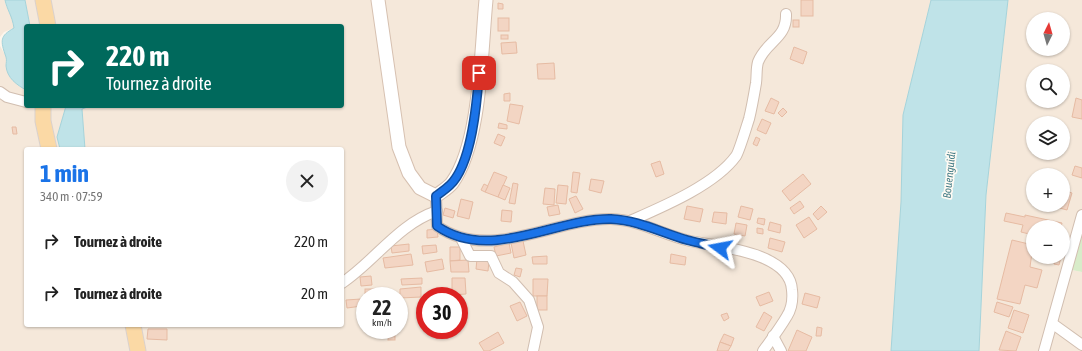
<!DOCTYPE html>
<html lang="fr">
<meta charset="utf-8">
<style>
body{margin:0;font-family:"Asap Condensed",sans-serif;background:#f2f2f2;color:#222;height:100vh;display:flex;flex-direction:column;font-size:15px;white-space:nowrap}
*{box-sizing:border-box;margin:0}
p{font-size:13px;color:#767676}
.icon{flex:none;width:22px;height:22px;fill:none;stroke:currentColor;stroke-width:2;stroke-linecap:round;stroke-linejoin:round}
.map{position:relative;flex:1;overflow:hidden}
.side{position:absolute;left:24px;top:147px;width:320px;height:180px;display:flex;flex-direction:column;background:#fff;border-radius:4px;box-shadow:0 1px 3px #0004}
.side>*{flex:none}
.guide{position:absolute;left:24px;top:24px;width:320px;height:84px;border-radius:4px;box-shadow:0 1px 3px #0004;background:#00695c;color:#fff;overflow:hidden}
.needle{width:26px;rotate:5deg}
.fabs{position:absolute;left:1026px;top:12px;display:grid;gap:8px}
.fabs a{display:grid;place-items:center;width:44px;height:44px;border-radius:50%;background:#fff;box-shadow:0 1px 3px #0004;font-size:20px}
.speed{position:absolute;left:356px;top:287px;display:flex;gap:8px;font-size:20px;font-weight:700;text-align:center}
.speed>*{display:grid;place-content:center;width:52px;height:52px;border-radius:50%;background:#fff;box-shadow:0 1px 3px #0004;line-height:1}
.speed small{font-size:10px;font-weight:400}
.speed .limit{border:6px solid #d22;background:#fff;color:#111}
.pin{position:absolute;display:grid;place-items:center;width:34px;height:34px;color:#fff;margin:-17px;border-radius:8px;box-shadow:0 2px 6px #0006}
.me{position:absolute;width:44px;margin:-22px;rotate:283deg;stroke-linejoin:round;filter:drop-shadow(0 0 3px #0008)}
.turn{display:flex;align-items:center;gap:14px;height:84px;padding:0 16px;font-size:18px}
.turn .icon{width:52px;height:52px;stroke-width:2.5}
.turn b{display:block;font-size:28px;line-height:34px}
.round{display:grid;place-items:center;flex:none;width:42px;height:42px;border-radius:21px;background:#f2f2f2}
.headline{display:flex;align-items:center;justify-content:space-between;height:68px;padding:0 16px}
h1{font-size:24px;font-weight:700;line-height:30px;color:#1a73e8}
ul{padding:0;list-style:none}
li{display:flex;align-items:center;gap:12px;height:52px;padding:0 16px}
li div{flex:1}
li b{display:block;font-size:15px}
li em{font-style:normal}
.map>svg:first-child{display:block}
.residential{fill:#f5e8da;fill-rule:evenodd}
.green{fill:#d8ecc9}
.water{fill:#bfe3e8;stroke:#a5d3da}
.building{fill:#f3d5c3;stroke:#e6bba3}
.lines{fill:none;stroke-linecap:round;stroke-linejoin:round}
.street-casing{stroke:#d1beb0;stroke-width:12}
.secondary-casing{stroke:#d6c0b0;stroke-width:15}
.primary-casing{stroke:#dad1cd;stroke-width:17}
.street{stroke:#fff;stroke-width:10}
.secondary{stroke:#fff;stroke-width:13}
.primary{stroke:#fbd9a5;stroke-width:15}
.route-casing{stroke:#114b97;stroke-width:10}
.route{stroke:#1a73e8;stroke-width:7}
.labels{text-anchor:middle;stroke-width:3.5;stroke-linejoin:round;paint-order:stroke}
.water-label{font-size:11px;font-style:italic;fill:#437c86;stroke:#fffaf3}
</style>
<div class="map">
<svg width="1082" height="351" viewBox="0 0 1082 351">
<rect width="100%" height="100%" fill="#fdf6ec"/>
<!-- residential -->
<g class="residential">
<path d="M0,0h5l1,6 6,9 2,13 -10,4 -4,5z"/>
<path d="M25,0h906l-28,115 -2,87 -10,149h-891v-305l7,12 -1,9 13,19 7,4v16h40l-9,31 3,12h-34v176h316v-176h-257l-3,-40 8,-3h252v-80h-312zM365,296h34v34h-34zM425,296h34v34h-34z"/>
<path d="M1008,0h74v236l-10,34 10,2v79h-103l7,-156zM1033,19h30v30h-30zM1033,71h30v30h-30zM1033,123h30v30h-30zM1033,175h30v30h-30zM1033,227h30v30h-30z"/>
</g>
<!-- green -->
<path class="green" d="M1082,236v36l-10,-2z"/>
<!-- water -->
<g class="water">
<path d="M5,0h20l5,26h-4v64c-9,-5 -19,-12 -20,-24 0,-3 1,-6 0,-9 -6,-17 -6,-21 8,-29 -2,-13 -7,-18 -9,-28z"/>
<path d="M931,0h77l-22,195 -7,156h-88l10,-149 2,-87z"/>
<path d="M66,106h24l-8,3 3,40h-25l-3,-12z"/>
</g>
<!-- building -->
<g class="building">
<rect x="801" y="0" width="12" height="16"/>
<path d="M498,3l5,1v5h-5z"/>
<rect x="498" y="18" width="11" height="13"/>
<rect x="793" y="20" width="6" height="7"/>
<rect x="501" y="35" width="7" height="4"/>
<path d="M516,42l1,11 -15,1 -1,-11z"/>
<path d="M794,47l13,5 -4,12 -13,-5z"/>
<path d="M554,63l1,16h-17l-1,-15z"/>
<path d="M510,93v8h-6v-7z"/>
<path d="M771,98l8,4 -5,12 -9,-3z"/>
<path d="M1076,98l6,2v19l-10,-2z"/>
<path d="M510,104l13,2 -4,18 -12,-3z"/>
<path d="M783,108l4,4 -5,5 -4,-4z"/>
<path d="M762,119l9,4 -5,11 -9,-4z"/>
<path d="M499,123l8,2v4l-9,-1z"/>
<path d="M12,127h4l1,7h-4z"/>
<path d="M498,134l7,3 -4,9 -7,-3z"/>
<path d="M756,137l4,2 -3,7 -4,-2z"/>
<path d="M660,161l4,13 -8,3 -5,-13z"/>
<path d="M1075,166l7,2v10l-10,-3z"/>
<path d="M494,172l13,5 -9,20 -13,-5z"/>
<path d="M573,172l7,1 -3,20 -6,-1z"/>
<path d="M803,174l8,10 -21,17 -8,-10z"/>
<path d="M591,179l13,2 -3,12 -12,-3z"/>
<path d="M513,183l5,1 -3,20 -6,-1z"/>
<path d="M484,184l4,2 -3,6 -4,-2z"/>
<path d="M503,185l7,3 -5,12 -7,-3z"/>
<path d="M558,185l10,1 -2,18 -10,-1z"/>
<path d="M545,188l10,1 -1,16 -11,-1z"/>
<path d="M1063,190l9,3 -5,17 -11,-3v-2h7z"/>
<path d="M576,196l7,13 -8,4 -6,-14z"/>
<path d="M461,199l12,3 -4,17 -12,-3z"/>
<path d="M800,201l4,6 -10,7 -4,-6z"/>
<path d="M558,205l2,9 -11,2 -2,-9z"/>
<path d="M687,206l16,3 -3,13 -16,-3z"/>
<path d="M741,206l12,3 -3,11 -12,-3z"/>
<path d="M821,206l6,6 -9,8 -5,-6z"/>
<path d="M445,208l10,3 -2,7 -10,-3z"/>
<path d="M502,210l10,1 -1,11 -10,-1z"/>
<path d="M714,212l13,1 -1,11 -14,-2z"/>
<path d="M1006,213l19,4v-2l37,8 -1,4h-28v8l-12,-3 2,-7 -19,-4z"/>
<path d="M809,217l8,12 -13,9 -8,-13z"/>
<path d="M758,218l7,1 -1,6 -7,-2z"/>
<path d="M770,222l11,3 -1,8 -12,-3z"/>
<path d="M736,223l11,2 -2,11 -11,-2z"/>
<path d="M757,228l6,1v5l-6,-1z"/>
<path d="M437,229l1,8 -11,1v-8z"/>
<path d="M770,238l15,4 -3,10 -14,-4z"/>
<path d="M1012,240l21,5 -3,22 12,3 -5,18 -12,-3 -5,19 -23,-5z"/>
<path d="M523,241l3,14 -12,3 -3,-15z"/>
<path d="M509,243l2,10 -15,3 -2,-9z"/>
<path d="M409,244v7l-17,2 -1,-7z"/>
<path d="M436,245l1,7 -14,2 -1,-8z"/>
<path d="M450,247h10v13l-10,1z"/>
<path d="M411,254l2,11 -28,3 -2,-10z"/>
<path d="M671,254l15,3 -1,8 -15,-2z"/>
<path d="M547,256v8h-14l-1,-7z"/>
<path d="M1056,257h5l-2,8 -5,-1z"/>
<path d="M442,259l2,10 -17,3 -2,-10z"/>
<path d="M477,259l12,2 -1,10 -12,-2z"/>
<path d="M468,260l1,12h-18l-1,-11z"/>
<path d="M516,268l6,1 -2,8 -6,-2z"/>
<path d="M371,276l1,9 -11,1 -1,-9z"/>
<path d="M422,278v6l-20,1 -1,-6z"/>
<path d="M452,278h13l1,16 -14,1z"/>
<path d="M533,279h15l-1,17h-14z"/>
<path d="M421,287v10l-21,1v-9z"/>
<rect x="365" y="289" width="10" height="7"/>
<path d="M769,292l4,9 -13,5 -4,-9z"/>
<path d="M805,293l15,4 -3,11 -15,-4z"/>
<rect x="537" y="296" width="10" height="14"/>
<path d="M361,299l1,7 -15,2 -1,-8z"/>
<path d="M520,302l7,14 -10,5 -7,-15z"/>
<path d="M997,302l16,5 -4,10 -15,-5z"/>
<path d="M1014,310l15,5 -6,18 -15,-5z"/>
<path d="M764,312l8,5 -8,14 -8,-4z"/>
<path d="M727,313l2,5 -5,3 -3,-6z"/>
<path d="M817,327l5,1 -1,8h-5z"/>
<path d="M148,329h19v11l-20,-1z"/>
<path d="M797,330l15,7 -6,14h-18z"/>
<path d="M1006,331l15,6 -5,14 -17,-1z"/>
<path d="M498,332l6,11 -15,8h-5l-5,-8z"/>
<rect x="388" y="333" width="7" height="7"/>
<path d="M724,334l10,4 -3,8 -11,-4z"/>
<path d="M720,342l11,4 -3,5h-11z"/>
</g>
<g class="lines">
<!-- street casing -->
<g class="street-casing">
<g id="street">
<path d="M0,92l7,5 19,5"/>
<path d="M436,196l1,30c53,37 118,-8 174,-7 29,1 52,16 79,22 29,6 100,11 102,49 1,9 0,18 -5,26 -7,12 -16,24 -24,35"/>
<path d="M630,221c32,-14 85,-36 106,-65 3,-4 11,-31 13,-37 3,-12 5,-24 7,-36 1,-7 0,-14 2,-21 8,-21 29,-23 28,-48"/>
<path d="M461,238l9,18h21l8,17 14,9 16,18 9,27 -5,24"/>
<path d="M342,283c33,-22 56,-59 95,-72"/>
<path d="M1053,324l29,21"/>
<path d="M773,336l8,15"/>
<path d="M1044,351l38,-136"/>
</g>
</g>
<!-- secondary casing -->
<g class="secondary-casing">
<path id="secondary" d="M378,0l21,147 10,26 11,15 16,8c5,-4 12,-8 16,-13 29,-40 29,-133 34,-183"/>
</g>
<!-- primary casing -->
<g class="primary-casing">
<g id="primary">
<path d="M43,0l5,26"/>
<path d="M43,106v15l6,28"/>
<path d="M133,325l5,26"/>
</g>
</g>
<!-- street -->
<use href="#street" class="street"/>
<!-- secondary -->
<use href="#secondary" class="secondary"/>
<!-- primary -->
<use href="#primary" class="primary"/>
</g>
<g class="lines">
<!-- route casing -->
<g class="route-casing">
<path id="route" d="M479,73c-2,29 -7,91 -29,112 -4,4 -10,8 -14,11l1,30c53,37 118,-8 174,-7 27,1 51,14 76,21 11,3 22,5 33,8"/>
</g>
<!-- route -->
<use href="#route" class="route"/>
</g>
<g class="labels">
<!-- water labels -->
<g class="water-label">
<text transform="translate(949 175) rotate(-84)" y="4">Bouenguidi</text>
</g>
</g>
</svg>
<div class="fabs">
<a><svg class="needle" viewBox="-14 -14 28 28"><path d="M0-13l5 13h-10z" fill="#e53935"/><path d="M0 13l5-13h-10z" fill="#767676"/></svg></a>
<a><svg class="icon" aria-label="search" viewBox="0 0 24 24"><circle cx="10" cy="10" r="6"/><path d="M15 15l6 6"/></svg></a>
<a><svg class="icon" aria-label="layers" viewBox="0 0 24 24"><path d="M12 4l9 5-9 5-9-5zM3 14l9 5 9-5"/></svg></a>
<a>+</a>
<a>−</a>
</div>
<div class="speed"><div>22<small>km/h</small></div><div class="limit">30</div></div>
<div class="pin" style="left:479px;top:73px;background:#d93025"><svg class="icon" aria-label="arrive" viewBox="0 0 24 24"><path d="M6 21V4h12l-3 4 3 4H6"/></svg></div>
<svg class="me" style="left:720px;top:248px" viewBox="-20 -20 40 40"><path d="M0-17L14 15 0 8-14 15z" fill="#1a73e8" stroke="#fff" stroke-width="4"/></svg>
<div class="guide">
<div class="turn"><svg class="icon" aria-label="right" viewBox="0 0 24 24"><path d="M7 20v-9h11M14 6l5 5-5 5"/></svg><div><b>220 m</b>Tournez à droite</div></div>
</div>
<section class="side">
<div class="headline"><div><h1>1 min</h1><p>340 m · 07:59</p></div><a class="round"><svg class="icon" aria-label="close" viewBox="0 0 24 24"><path d="M6 6l12 12M18 6L6 18"/></svg></a></div>
<ul>
<li><svg class="icon" aria-label="right" viewBox="0 0 24 24"><path d="M7 20v-9h11M14 6l5 5-5 5"/></svg><div><b>Tournez à droite</b></div><em>220 m</em></li>
<li><svg class="icon" aria-label="right" viewBox="0 0 24 24"><path d="M7 20v-9h11M14 6l5 5-5 5"/></svg><div><b>Tournez à droite</b></div><em>20 m</em></li>
</ul>
</section>
</div>
